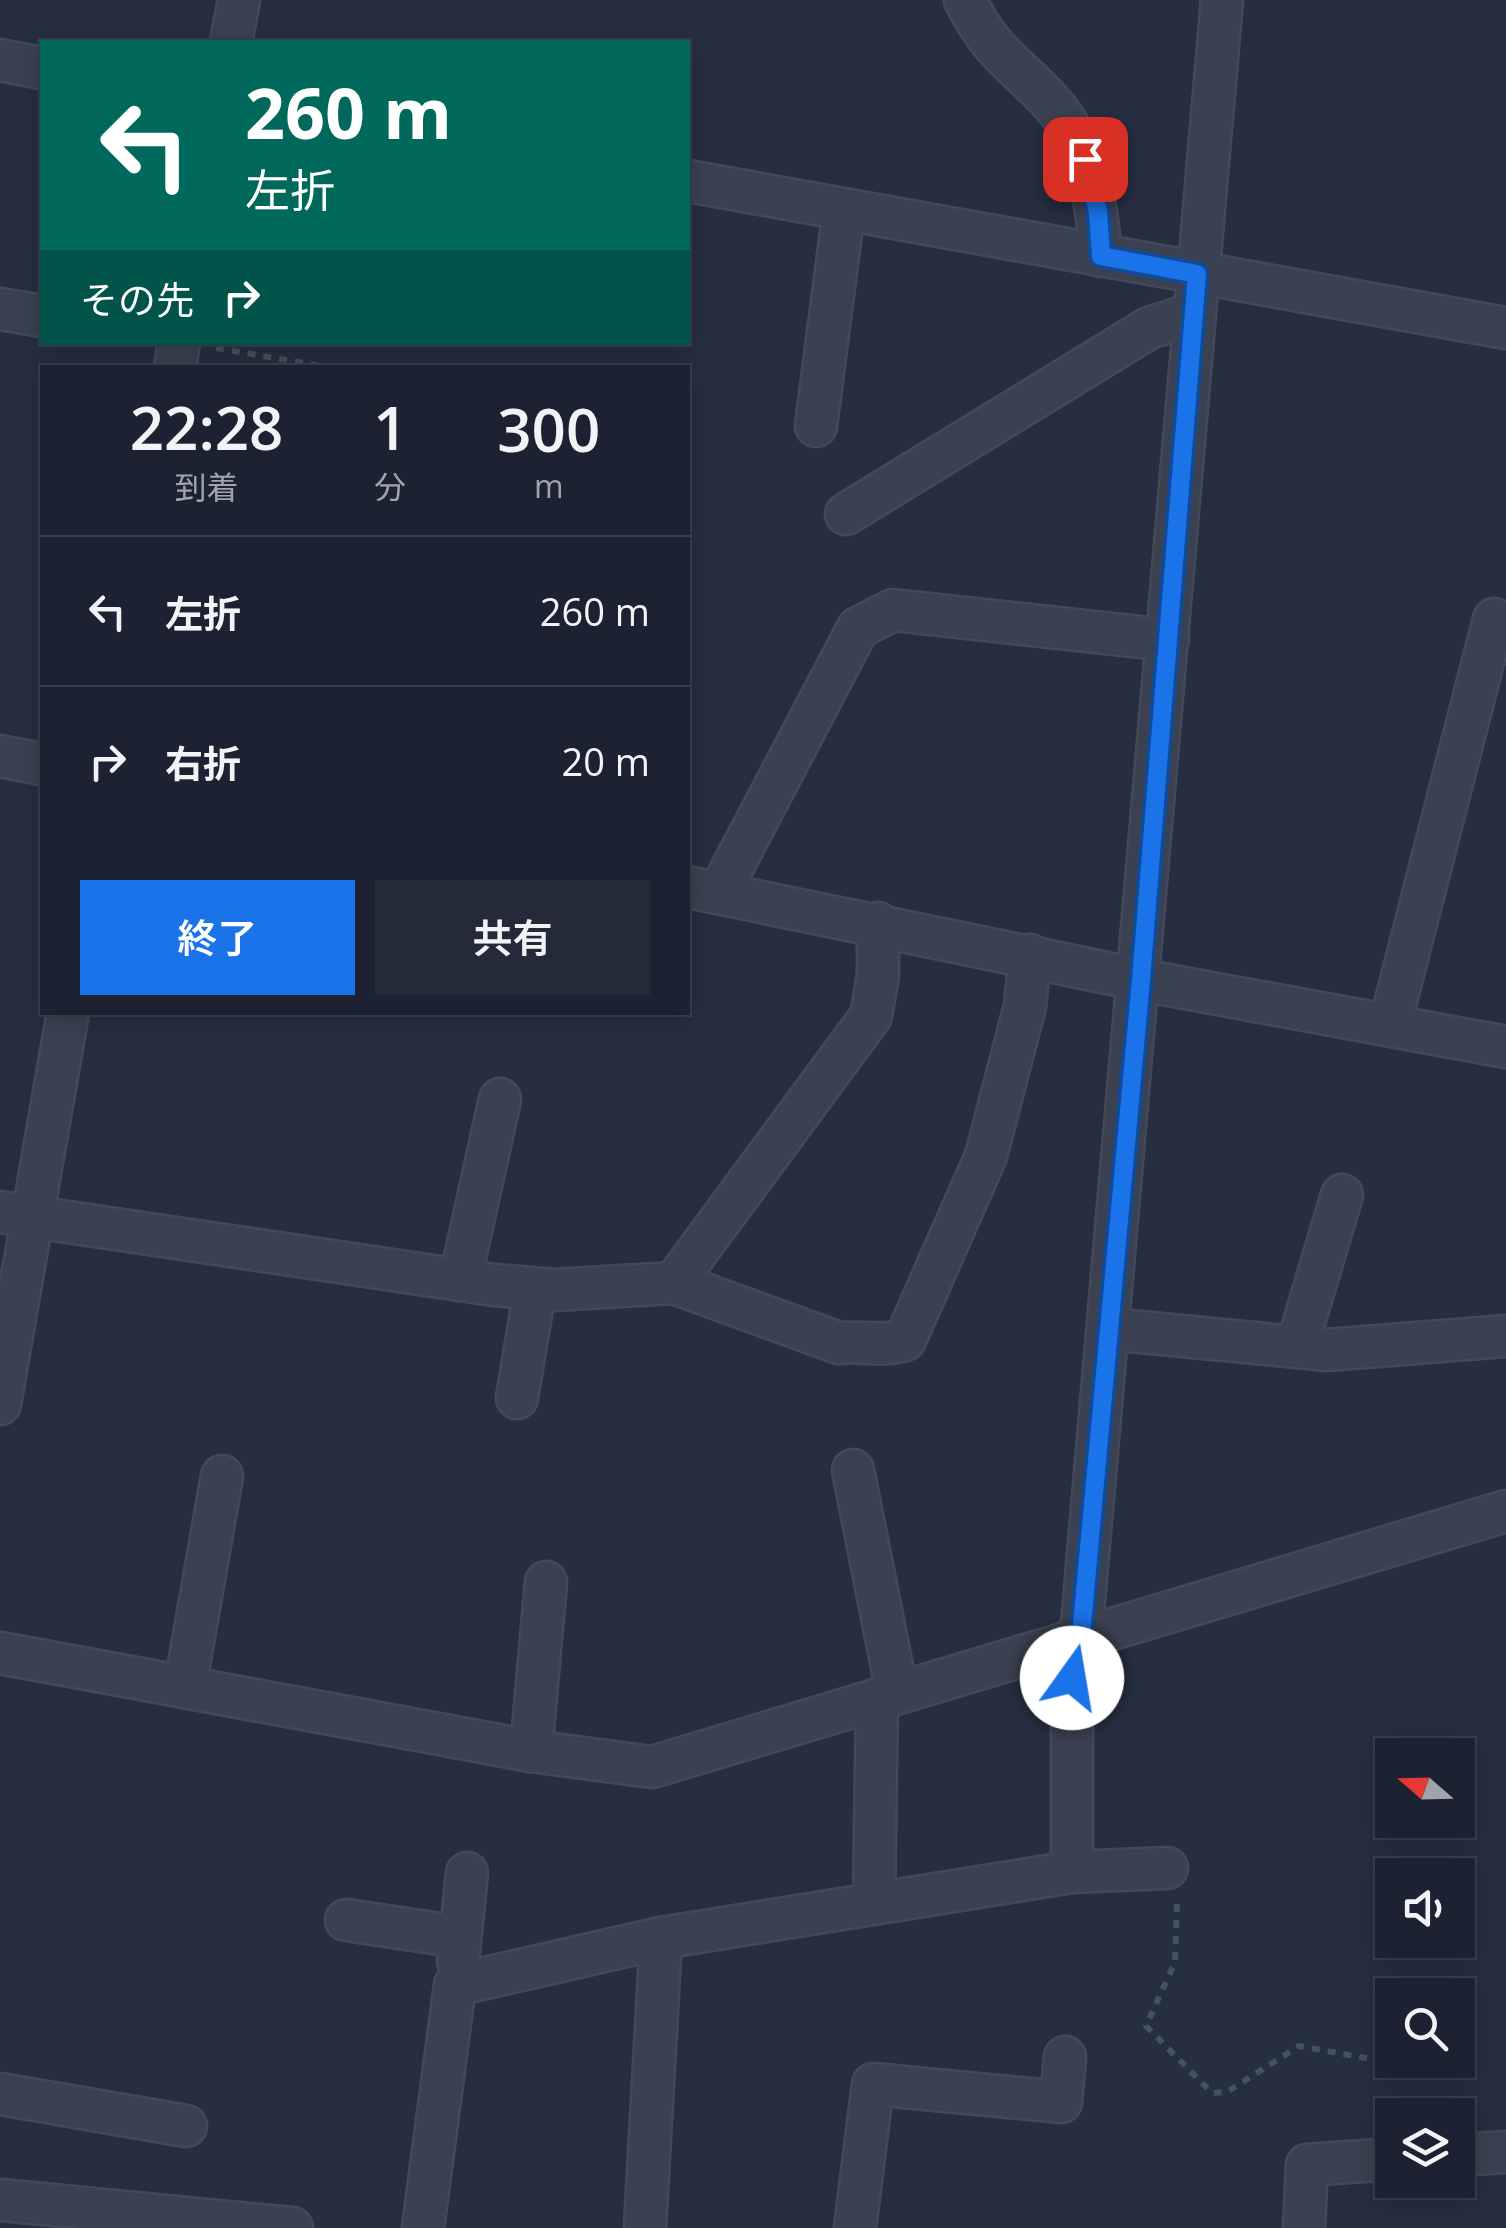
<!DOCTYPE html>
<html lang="ja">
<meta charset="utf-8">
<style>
body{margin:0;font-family:"Open Sans","Noto Sans JP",sans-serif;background:#252a39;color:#f1f3f6;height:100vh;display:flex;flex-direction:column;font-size:38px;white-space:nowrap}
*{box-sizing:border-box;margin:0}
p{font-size:32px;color:#a0a4ab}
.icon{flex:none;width:55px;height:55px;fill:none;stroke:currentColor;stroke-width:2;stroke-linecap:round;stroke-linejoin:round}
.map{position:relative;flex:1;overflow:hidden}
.drawer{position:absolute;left:40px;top:365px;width:650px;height:650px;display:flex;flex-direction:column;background:#1c2231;border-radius:0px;box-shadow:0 5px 25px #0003,0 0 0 2px #3a3f4d}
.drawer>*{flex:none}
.guide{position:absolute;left:40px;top:40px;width:650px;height:305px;border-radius:0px;box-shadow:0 5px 25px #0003,0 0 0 2px #3a3f4d;background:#00695c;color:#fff;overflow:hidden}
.needle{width:65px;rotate:290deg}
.fabs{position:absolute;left:1375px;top:1738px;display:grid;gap:20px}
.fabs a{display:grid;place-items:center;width:100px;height:100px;border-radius:0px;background:#1c2231;box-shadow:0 5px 25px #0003,0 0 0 2px #3a3f4d;font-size:50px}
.pin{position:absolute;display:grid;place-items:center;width:85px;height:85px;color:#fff;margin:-42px;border-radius:20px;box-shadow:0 5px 15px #0006}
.me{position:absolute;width:110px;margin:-55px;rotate:13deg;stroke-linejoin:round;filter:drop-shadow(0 0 8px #0008)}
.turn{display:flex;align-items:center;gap:35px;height:210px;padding:0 40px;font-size:45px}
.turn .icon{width:130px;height:130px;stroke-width:2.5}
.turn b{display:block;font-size:70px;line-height:85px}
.then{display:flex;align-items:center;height:95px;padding:0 40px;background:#0003;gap:20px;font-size:38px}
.eta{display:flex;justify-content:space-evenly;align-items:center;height:170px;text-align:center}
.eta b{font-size:60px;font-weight:600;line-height:70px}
.cta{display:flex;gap:20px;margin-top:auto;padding:20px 40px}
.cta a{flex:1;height:115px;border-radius:0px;background:#1a73e8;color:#fff;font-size:40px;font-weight:600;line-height:115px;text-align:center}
.cta a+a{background:#252a39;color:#f1f3f6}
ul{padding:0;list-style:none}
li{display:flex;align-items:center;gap:30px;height:150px;padding:0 40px;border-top:2px solid #3a3f4d}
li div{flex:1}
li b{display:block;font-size:38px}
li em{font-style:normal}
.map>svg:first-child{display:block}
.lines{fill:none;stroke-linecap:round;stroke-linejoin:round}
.minor-casing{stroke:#44495a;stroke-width:45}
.path{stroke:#42545a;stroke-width:6;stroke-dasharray:8 8;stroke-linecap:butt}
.minor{stroke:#3b4151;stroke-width:40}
.route-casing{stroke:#114b97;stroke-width:25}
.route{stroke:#1a73e8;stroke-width:18}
</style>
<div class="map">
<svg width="1506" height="2228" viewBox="0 0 1506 2228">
<rect width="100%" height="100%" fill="#262e41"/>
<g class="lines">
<!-- minor casing -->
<g class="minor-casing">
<g id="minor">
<path d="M965,0c26,52 46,60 83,99 41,43 48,100 53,157"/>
<path d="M231,42l8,-42"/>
<path d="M0,60l42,8"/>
<path d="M688,181l818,147"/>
<path d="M0,309l42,7"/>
<path d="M175,368l4,-26"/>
<path d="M816,426l28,-217"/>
<path d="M846,514l303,-186 44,-14"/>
<path d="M0,756l42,8"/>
<path d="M688,887l453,93 365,67"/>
<path d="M719,893l139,-265 35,-18 275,30"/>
<path d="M1390,1024l104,-405"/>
<path d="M0,1212l494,73 60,5 120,-7 165,60c24,-2 44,4 66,-3l81,-184 39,-150 5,-51"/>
<path d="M460,1280l40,-181"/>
<path d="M674,1283l197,-267 7,-41v-52"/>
<path d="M1109,1329l218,21 179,-14"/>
<path d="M1297,1346l45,-151"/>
<path d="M517,1398l18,-109"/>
<path d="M0,1404l68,-392"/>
<path d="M853,1470l44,222"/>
<path d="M1081,1636l141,-1636"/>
<path d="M0,1653l531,98 121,16 854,-256"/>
<path d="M185,1687l37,-211"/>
<path d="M531,1751l15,-169"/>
<path d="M1072,1872l95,-4"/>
<path d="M874,1902l3,-203"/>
<path d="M346,1920l114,17"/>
<path d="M458,1961l9,-88"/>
<path d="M0,2094l186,32"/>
<path d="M1458,2155l48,-3"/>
<path d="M0,2200l292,28"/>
<path d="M423,2228l32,-243 206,-47 411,-66v-233"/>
<path d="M645,2228l16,-290"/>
<path d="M855,2228l18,-144 188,18 4,-45"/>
<path d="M1304,2228l3,-63 85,-6"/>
</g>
</g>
<!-- path -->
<g class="path">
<path d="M216,348l117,20"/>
<path d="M1177,1904l-2,58 -29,64 66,67 15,-1 72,-46 78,14 13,9"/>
</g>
<!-- minor -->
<use href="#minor" class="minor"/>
</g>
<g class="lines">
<!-- route casing -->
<g class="route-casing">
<path id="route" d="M1072,1678v-39l9,-3 60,-656 56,-706 -96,-18 -3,-44 -13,-53"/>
</g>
<!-- route -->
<use href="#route" class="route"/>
</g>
</svg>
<div class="fabs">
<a><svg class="needle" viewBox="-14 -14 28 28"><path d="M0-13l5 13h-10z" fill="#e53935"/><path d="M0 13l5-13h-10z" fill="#a0a4ab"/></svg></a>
<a><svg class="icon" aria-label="sound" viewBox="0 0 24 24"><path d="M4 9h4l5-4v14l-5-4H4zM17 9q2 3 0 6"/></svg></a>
<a><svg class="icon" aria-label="search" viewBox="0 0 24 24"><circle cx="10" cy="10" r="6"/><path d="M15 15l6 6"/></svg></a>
<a><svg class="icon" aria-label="layers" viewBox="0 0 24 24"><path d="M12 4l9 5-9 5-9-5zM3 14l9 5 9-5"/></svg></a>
</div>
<div class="pin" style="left:1085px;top:159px;background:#d93025"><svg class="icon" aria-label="arrive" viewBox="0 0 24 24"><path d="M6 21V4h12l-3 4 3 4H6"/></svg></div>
<svg class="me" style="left:1072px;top:1678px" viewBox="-20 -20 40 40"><circle r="19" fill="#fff"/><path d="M0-13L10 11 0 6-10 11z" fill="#1a73e8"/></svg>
<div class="guide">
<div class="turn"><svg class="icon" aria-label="left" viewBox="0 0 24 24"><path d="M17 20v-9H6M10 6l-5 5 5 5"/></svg><div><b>260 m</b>左折</div></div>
<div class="then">その先<svg class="icon" aria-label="right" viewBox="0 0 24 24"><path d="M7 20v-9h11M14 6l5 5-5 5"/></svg></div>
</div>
<section class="drawer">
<div class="eta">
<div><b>22:28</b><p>到着</p></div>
<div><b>1</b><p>分</p></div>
<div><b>300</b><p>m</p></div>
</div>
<ul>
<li><svg class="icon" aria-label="left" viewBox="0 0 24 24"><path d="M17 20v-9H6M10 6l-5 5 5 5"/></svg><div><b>左折</b></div><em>260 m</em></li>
<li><svg class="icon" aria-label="right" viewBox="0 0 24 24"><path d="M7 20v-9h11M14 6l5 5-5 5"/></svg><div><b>右折</b></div><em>20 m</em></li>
</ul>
<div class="cta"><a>終了</a><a>共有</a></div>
</section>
</div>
